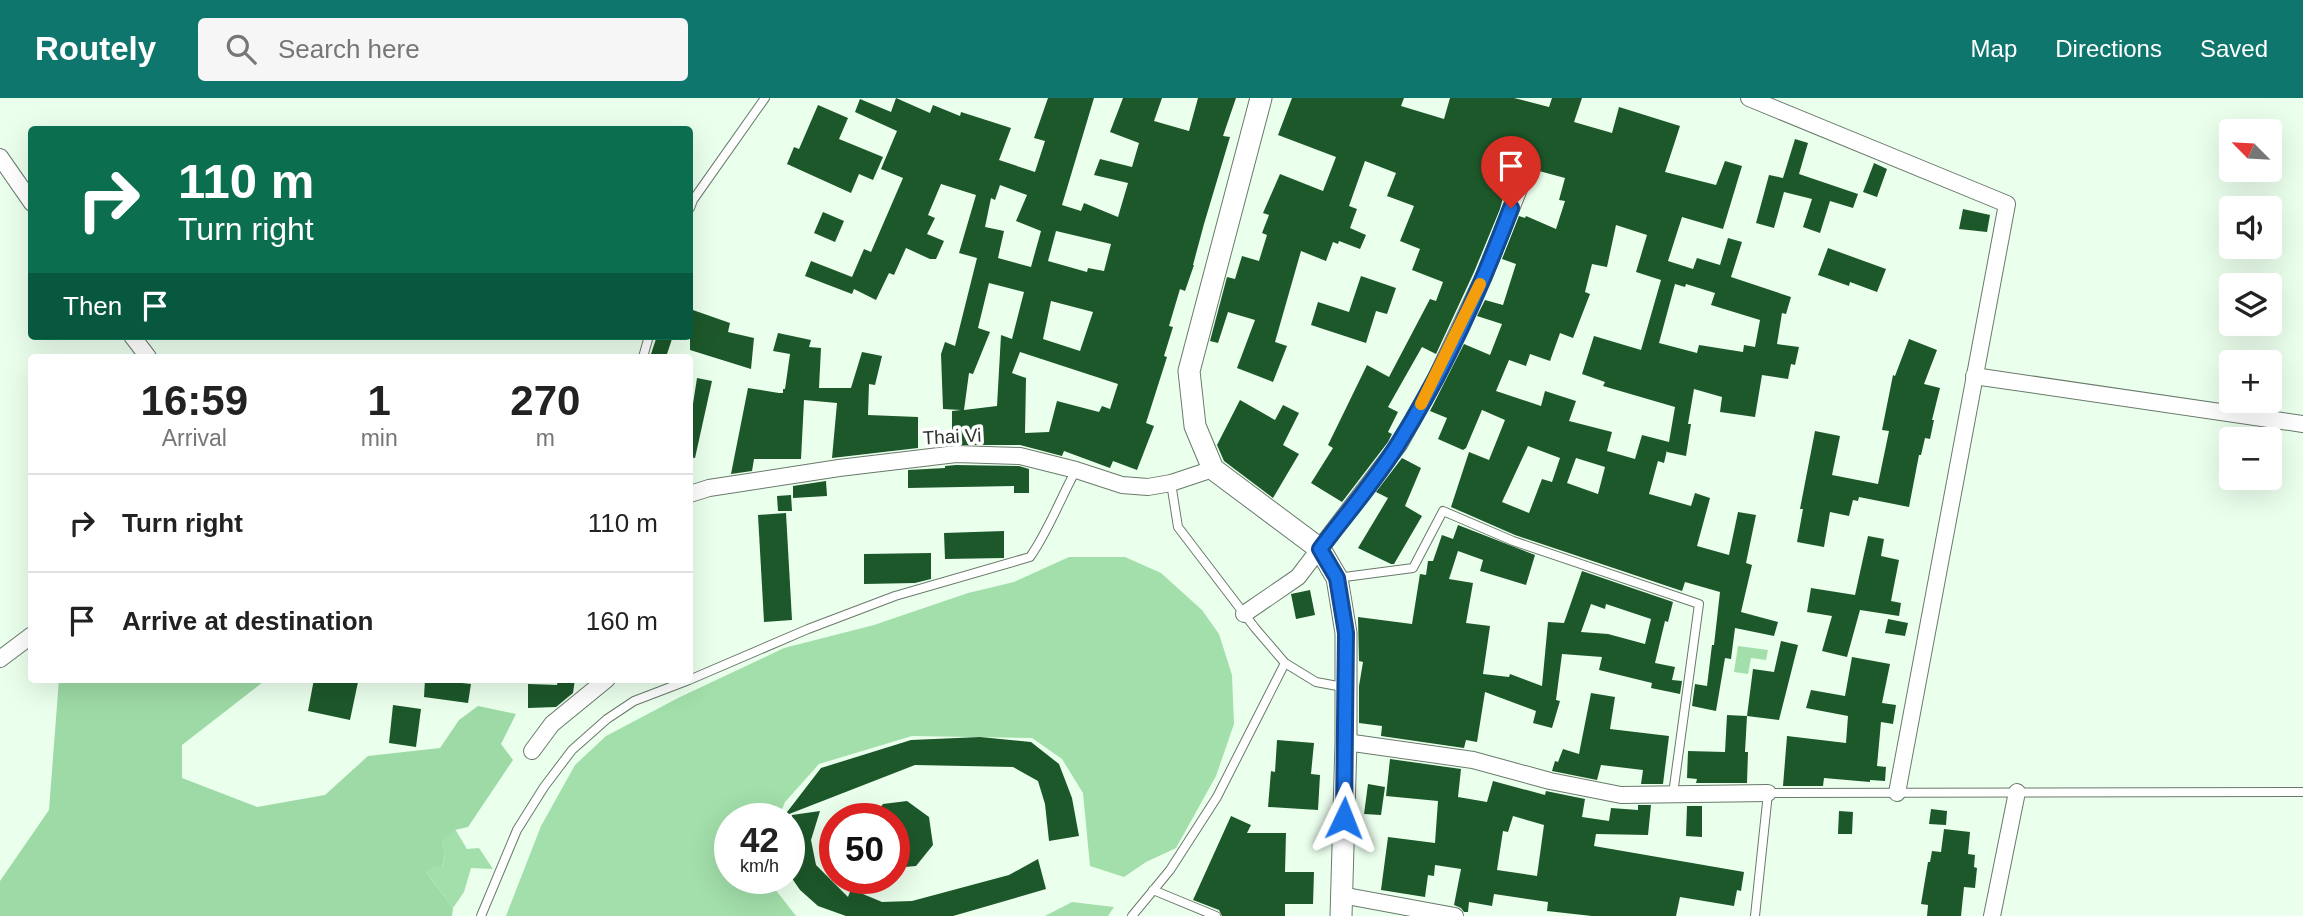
<!DOCTYPE html>
<meta charset="utf-8">
<style>
body{margin:0;font-family:Helvetica,sans-serif;background:#f6f6f6;color:#222;height:100vh;display:flex;flex-direction:column;font-size:26px;white-space:nowrap}
*{box-sizing:border-box;margin:0}
p{font-size:23px;color:#767676}
.icon{flex:none;width:38px;height:38px;fill:none;stroke:currentColor;stroke-width:2;stroke-linecap:round;stroke-linejoin:round}
.map{position:relative;flex:1;overflow:hidden}
.panel{position:absolute;left:28px;top:256px;width:665px;height:329px;display:flex;flex-direction:column;background:#fff;border-radius:7px;box-shadow:0 7px 28px #0002}
.panel>*{flex:none}
.banner{position:absolute;left:28px;top:28px;width:665px;height:214px;border-radius:7px;box-shadow:0 7px 28px #0002;background:#0b6e4f;color:#fff;overflow:hidden}
.needle{width:46px;rotate:294deg}
.fabs{position:absolute;left:2219px;top:21px;display:grid;gap:14px}
.fabs a{display:grid;place-items:center;width:63px;height:63px;border-radius:7px;background:#fff;box-shadow:0 7px 28px #0002;font-size:35px}
.speed{position:absolute;left:714px;top:705px;display:flex;gap:14px;font-size:35px;font-weight:700;text-align:center}
.speed>*{display:grid;place-content:center;width:91px;height:91px;border-radius:50%;background:#fff;box-shadow:0 7px 28px #0002;line-height:1}
.speed small{font-size:18px;font-weight:400}
.speed .limit{border:10px solid #d22;background:#fff;color:#111}
.pin{position:absolute;display:grid;place-items:center;width:60px;height:60px;color:#fff;margin:-72px -30px;border-radius:50% 50% 50% 0;rotate:-45deg;box-shadow:0 0 7px #0007}
.pin .icon{rotate:45deg}
.me{position:absolute;width:77px;margin:-38px;rotate:2deg;stroke-linejoin:round;filter:drop-shadow(0 0 5px #0008)}
.turn{display:flex;align-items:center;gap:24px;height:147px;padding:0 35px;font-size:32px}
.turn .icon{width:91px;height:91px;stroke-width:2.5}
.turn b{display:block;font-size:49px;line-height:60px}
.then{display:flex;align-items:center;height:66px;padding:0 35px;background:#0003;gap:14px;font-size:26px}
.eta{display:flex;justify-content:space-evenly;align-items:center;height:119px;text-align:center}
.eta b{font-size:42px;font-weight:600;line-height:49px}
ul{padding:0;list-style:none}
li{display:flex;align-items:center;gap:21px;height:98px;padding:0 35px;border-top:2px solid #e0e0e0}
li div{flex:1}
li b{display:block;font-size:26px}
li em{font-style:normal}
header{display:flex;align-items:center;gap:42px;box-sizing:border-box;height:98px;padding:0 35px;background:#0f766e;color:#fff}
header strong{font-size:33px}
nav{display:flex;gap:38px;margin-inline-start:auto;font-size:24px}
.search{width:490px;height:63px;background:#f6f6f6;display:flex;align-items:center;gap:18px;box-sizing:border-box;padding:0 24px;border-radius:7px;color:#767676;font-size:26px}
.map>svg:first-child{display:block}
.forest{fill:#9ddaa5}
.water{fill:#a2dfaa}
.building{fill:#1d582a;fill-rule:evenodd}
.lines{fill:none;stroke-linecap:round;stroke-linejoin:round}
.service-casing{stroke:#697a6b;stroke-width:10}
.minor-casing{stroke:#697a6b;stroke-width:18}
.secondary-casing{stroke:#697a6b;stroke-width:23}
.service{stroke:#fff;stroke-width:8}
.minor{stroke:#fff;stroke-width:16}
.secondary{stroke:#fff;stroke-width:21}
.route-casing{stroke:#114b97;stroke-width:18}
.route{stroke:#1a73e8;stroke-width:12}
.slow{stroke:#f59e0b;stroke-width:12}
.labels{text-anchor:middle;stroke-width:7;stroke-linejoin:round;paint-order:stroke}
.street-label{font-size:19px;fill:#2d342d;stroke:#fff}
</style>
<header>
<strong>Routely</strong>
<div class="search"><svg class="icon" aria-label="search" viewBox="0 0 24 24"><circle cx="10" cy="10" r="6"/><path d="M15 15l6 6"/></svg>Search here</div>
<nav><a>Map</a><a>Directions</a><a>Saved</a></nav>
</header>
<div class="map">
<svg width="2303" height="818" viewBox="0 0 2303 818">
<rect width="100%" height="100%" fill="#ebffed"/>
<!-- forest -->
<path class="forest" d="M59,581h208l-85,66v33l75,29 68,-12 43,-39 72,-8 19,-28 19,-14 38,8 -15,30 12,16 -45,67 -13,3 -13,12 3,11 -3,14 -16,5 27,36 -1,8h-452v-35l49,-71z"/>
<!-- water -->
<g class="water">
<path d="M1069,459h56l36,16 41,37 17,24 13,41 2,49 -18,52 -40,72 -30,14 -22,15 -34,-11 -7,-73 -21,-34 -30,-21 -120,-2 -93,28 -34,38 -7,17h-48v59l43,1 2,10 21,27h-290l35,-90 34,-61 31,-29 72,-38 106,-50 90,-23 94,-32 46,-11z"/>
<path d="M1738,548l30,4 -2,10 -15,-2 -3,16 -14,-2z"/>
<path d="M455,731l12,20 12,-1 14,21 -22,-1 -7,24 -11,16 -27,-36 9,-7 7,2 3,-13 -3,-12z"/>
<path d="M1072,804l42,5 -6,9h-63z"/>
</g>
<!-- building -->
<g class="building">
<path d="M896,0l34,15 3,-8 27,11 1,-4 50,16 -12,32 36,12 10,-31 -11,-3 14,-40h46l-32,107 19,6 3,-8 34,14 10,-34 -34,-8 6,-16 32,8 7,-24 -29,-11 13,-34h39l-8,23 35,10 9,-33h38l-13,38 7,1 -26,87 -11,41h1l-9,26 -5,-2 -11,37 4,1 -9,29 3,1 -21,66 8,3 -17,44 -24,-9 -3,7 -46,-17 -2,5 -42,-11h-76v-12h8v-22l9,-1 -18,-1 -2,-55 4,-12 10,4 22,-88 -18,-5 17,-58 -35,-11 -13,31 7,3 -8,16 17,7 -8,18h-6l-24,-11 -12,27 -5,-2 -13,27 -22,-11 -2,5 -47,-18 6,-15 41,16 12,-28 7,3 32,-74 -22,-9 16,-38 -42,-19 5,-13 31,13zM1000,87l27,10 -11,26 25,10 -10,36 -33,-9 6,-27 -19,-4 6,-29 4,2zM1056,133l55,13 -7,27 -16,-3 -1,4 -39,-11zM989,185l35,9 -12,47 -11,-4 -4,71 -33,4 5,-37 4,1 17,-42 -12,-4zM1051,203l42,11 -13,39 -37,-12zM1020,254l98,32 -8,25 -8,-3 -3,6 -42,-11 -8,31 -24,1 1,-55 -14,-5z"/>
<path d="M1292,0h112l-3,8 43,13 6,-21h64l35,9 3,-9h30l-8,24 38,11 7,-26 61,19 -15,46 51,13 9,-24 17,5 -19,63 -41,-12 -14,44 25,8 4,-11 23,7 8,-27 14,4 -11,35 60,20 -5,17 -4,-1 -5,31 22,3 -4,18 -4,-1 -3,15 -26,-4 -7,42 -35,-5 2,-15 -28,-8 -6,35h3l-5,32 -19,-4v-2l-3,13 -6,-2 -9,33 42,12 4,-13 15,5 -13,48 32,9 9,-43 18,3 -10,48 6,2 -11,47 37,10 -4,14 -39,-8 -4,31 -6,-1 -9,53 -24,-5 3,-22 12,2 5,-41h2l6,-53 -35,-10 -3,9 -167,-56 -64,-28 18,-55 20,8 16,-40 -23,-10 -16,38 -3,2 -25,-11 9,-21 -17,-7 34,-67 26,11 12,-31 -25,-8 8,-16 18,5 13,-41 -14,-5 17,-43 6,2 1,-2 30,13 9,-28 -6,-1 6,-22 -37,-10 -2,7h-17l-9,34 -26,63 -38,82 -14,-7 -34,60 10,5 -10,20 4,2 -4,8 -46,60 -31,-19 22,-35 -5,-3 39,-80 22,12 41,-78 6,2 7,-19 -31,-12 8,-21 -20,-8 14,-35 -27,-10 9,-23 -31,-12 -16,45 8,3 -7,19 16,7 -6,14 -21,-8 -1,3 -5,-2 -7,19 -25,-10 -26,91 12,4 -14,36 -36,-14 18,-48 -27,-8 -10,31 -8,-2 17,-64 8,2 7,-23 17,5 8,-26 -5,-2 7,-18 -6,-2 17,-39 43,17 13,-34 -58,-22zM1616,127l31,10 -11,37 25,8 -20,70 -47,-14 -12,38 23,8 -2,4 72,21 -6,35 -27,-7 -7,24 -28,-8 5,-19 -43,-11 7,-20 -31,-10 -4,15 -45,-15 13,-31 17,6 4,-12 20,7 10,-28 13,5 17,-44 -5,-2 7,-28 15,3zM1675,186l10,3 1,-3 29,9 -4,12 49,15 -5,27 -11,-2 -1,7 -44,-7 -2,8 -38,-10zM1528,348l32,12 -8,24 -10,-3 -13,34 -27,-11zM1576,360l29,9 -7,27 -31,-11z"/>
<path d="M818,7l30,13 -9,21 44,18 -10,23 -14,-6 -8,19 -64,-29 7,-17 5,2z"/>
<path d="M1795,41l13,4 -9,31 59,20 -5,14 -23,-7 -10,32 -17,-6 9,-28 -28,-7 -10,36 -18,-5 13,-48 14,3z"/>
<path d="M1874,65l13,6 -10,28 -14,-5z"/>
<path d="M1963,111l27,6 -3,17 -28,-3z"/>
<path d="M823,114l21,9 -9,21 -21,-9z"/>
<path d="M1828,150l58,21 -9,23 -27,-10 -1,4 -31,-11z"/>
<path d="M1361,178l35,12 -9,26 -11,-3 -10,32 -55,-18 7,-23 31,10z"/>
<path d="M690,211l40,14 -2,9 26,6 -3,31 -61,-19z"/>
<path d="M778,235l33,7 -2,7 12,1 -2,40h32l11,-36 20,4 -7,29 -6,-1 -1,31 50,2v31l-86,10 5,-55 -33,-3 -3,59h-47l-2,12 -21,3 17,-86 31,5h4v-4h2l5,-35 -17,-3z"/>
<path d="M657,238h16l-7,21h-16z"/>
<path d="M1909,241l28,11 -13,34 16,4 -8,32h2l-4,19 -5,-1 -4,17h-2l-10,52 -50,-10 -1,4 -5,-1 -4,16 -19,-4 -6,35 -27,-5 6,-33h-3l15,-78 25,5 -8,39 46,9 11,-53 -7,-1 11,-55 2,1z"/>
<path d="M697,280l15,3 -17,77 -5,-1v-34z"/>
<path d="M1240,302l35,20 8,-15 16,8 -16,32 16,9 -26,44 -49,-37 -7,-16z"/>
<path d="M1402,360l19,10 -16,38 17,10 -28,48h-3l-33,-16 30,-50 -12,-6z"/>
<path d="M956,367l63,1 10,3v24h-15v-7l-106,2v-18l37,-2v-2z"/>
<path d="M826,383l1,15 -34,2v-12z"/>
<path d="M791,397l1,16h-14l-1,-15z"/>
<path d="M786,415l6,107 -28,2 -6,-107z"/>
<path d="M1458,427l77,30 -9,30 -46,-14 3,-11 -25,-9 -9,28 24,4 -7,40 24,3 -7,48 26,3 1,-3 32,12 6,-64 16,1 18,-52 91,31 -5,20 -3,-1 -10,42 20,4 -3,13 10,1 -2,13 -29,-6 1,-5 -53,-13 3,-13 -40,-3 -6,46 4,1 -8,27 -19,-5 3,-12 -51,-19 -8,50 -11,-2 -2,8 -83,-12 1,-10 -23,-3v-37l4,-24 -4,-1 -1,-44 54,7 8,-50 6,1 2,-14h5l9,-26 11,4zM1591,506l14,5 1,-5 45,15 -6,25 -37,-10 -27,-2z"/>
<path d="M1004,433v27l-59,1 -1,-26z"/>
<path d="M1868,438l16,3 -3,17 18,4 -8,41 10,2 -2,13 -39,-6 -13,47 -25,-6 10,-35 -25,-4 4,-24 44,7z"/>
<path d="M931,455v26l-16,4 -51,1v-30z"/>
<path d="M1310,492l5,25 -19,4 -5,-25z"/>
<path d="M1888,521l20,4 -3,13 -20,-3z"/>
<path d="M1781,543l17,4 -19,75 -32,-4 6,-47 21,3z"/>
<path d="M1852,559l38,7 -8,39 14,2 -3,19 -12,-2 -4,44 9,1 -1,14 -15,-1v2l-46,-4 -1,8h-40l4,-50 59,7 2,-27 -42,-8 5,-18 34,6z"/>
<path d="M314,581h27l17,3 -8,38 -42,-9z"/>
<path d="M425,581l46,5 -3,19 -44,-6z"/>
<path d="M558,581h17l-2,14 -17,14 -28,1v-24l29,1z"/>
<path d="M1591,595l24,4 -5,32 59,7 -6,48h-22l2,-14 -42,-5 -4,15 -45,-9 3,-10 3,1 5,-13 16,5z"/>
<path d="M393,607l28,4 -5,38 -27,-4z"/>
<path d="M1727,617l20,1 -2,36h3l-1,31h-51l1,-4 -10,-1 1,-27 37,1z"/>
<path d="M980,639l51,5 28,22 13,34 7,38 -30,5 -4,-37 -7,-23 -25,-14 -98,-2 -131,51 37,-48 90,-28z"/>
<path d="M1277,642l37,3 -3,31 9,1 -2,35 -50,-3 3,-36 4,1z"/>
<path d="M1390,661l71,10 -3,28 29,5 6,-21 52,14 1,-4 39,8 -3,18 27,4 2,-13 27,2v-5h13l-3,30 -52,-1 -2,12 150,26 -3,19 -4,-1 -3,16 -54,-9 -4,19h-84l-45,-5 1,-9 -54,-8 -2,12 -23,-4 -1,10h-4l-3,-4 -7,-3 7,-36 -26,-4 -1,11 -6,-1 -3,22 -44,-7 7,-53 47,6 3,-42 -52,-5zM1513,718l31,9 -7,51 -40,-6 6,-39 5,1z"/>
<path d="M1368,686l17,3 -4,28 -17,-1z"/>
<path d="M907,703l22,16 4,28 -17,21 -22,2v-49h-23l12,-15z"/>
<path d="M1687,708h15v31l-16,-1z"/>
<path d="M1931,711l16,2 -1,14 -17,-1z"/>
<path d="M820,713l-9,29 5,25 32,32 3,-8 31,13 30,-1 97,-26 29,-16 8,30 -93,27h-107l-28,-10 -18,-16 -11,-16v-48l3,-11z"/>
<path d="M1839,713l14,1 -1,22h-14z"/>
<path d="M1231,718l20,9 -4,8h39l-1,39h29l-1,32h-28v12h-63l-3,-6 -26,-10z"/>
<path d="M1944,731l26,3 -2,22 7,1 -1,12 3,1 -2,20 -11,-1 -3,29h-34l1,-11 -7,-1 7,-42h2l2,-11 9,1z"/>
</g>
<g class="lines">
<!-- service casing -->
<g class="service-casing">
<g id="service">
<path d="M690,110l3,-8 72,-102"/>
<path d="M643,259l6,-21"/>
<path d="M1171,385l7,44 77,101 30,35 31,19 27,5"/>
<path d="M1337,480l76,-10 30,-57 70,30 186,63 -26,190"/>
<path d="M1153,792l63,26"/>
<path d="M481,818l36,-86 27,-43 28,-37 35,-31 27,-18 55,-21 119,-51 87,-33 135,-39c19,-27 30,-58 46,-87"/>
<path d="M1132,818l38,-46 47,-73 68,-134"/>
<path d="M1755,818l13,-123 535,-1"/>
</g>
</g>
<!-- minor casing -->
<g class="minor-casing">
<g id="minor">
<path d="M1749,0l258,106 -110,589"/>
<path d="M0,59l32,46"/>
<path d="M132,238l16,21"/>
<path d="M1974,278l329,48"/>
<path d="M690,396l19,-6 130,-20 117,-14 64,2 56,14 46,15 26,2 23,-4 42,-14"/>
<path d="M1244,516l54,-37 102,-134 36,-65 48,-102 37,-92"/>
<path d="M0,561l32,-24"/>
<path d="M1346,644l127,18 77,21 71,14 147,-2"/>
<path d="M532,653l20,-27 55,-45"/>
<path d="M1341,797l114,21"/>
<path d="M1992,818l25,-124"/>
</g>
</g>
<!-- secondary casing -->
<g class="secondary-casing">
<path id="secondary" d="M1261,0l-72,273 6,55 18,43 107,80 17,29 9,55v109l-5,174"/>
</g>
<!-- service -->
<use href="#service" class="service"/>
<!-- minor -->
<use href="#minor" class="minor"/>
<!-- secondary -->
<use href="#secondary" class="secondary"/>
</g>
<g class="lines">
<!-- route casing -->
<g class="route-casing">
<path id="route" d="M1344,720l2,-185 -9,-55 -17,-29c26,-35 57,-70 80,-108 45,-72 81,-153 111,-233"/>
</g>
<!-- route -->
<use href="#route" class="route"/>
<!-- slow -->
<path class="slow" d="M1421,306l59,-120"/>
</g>
<g class="labels">
<!-- street labels -->
<g class="street-label">
<text transform="translate(952 338) rotate(-3)" y="7">Thai Vi</text>
</g>
</g>
</svg>
<div class="fabs">
<a><svg class="needle" viewBox="-14 -14 28 28"><path d="M0-13l5 13h-10z" fill="#e53935"/><path d="M0 13l5-13h-10z" fill="#767676"/></svg></a>
<a><svg class="icon" aria-label="sound" viewBox="0 0 24 24"><path d="M4 9h4l5-4v14l-5-4H4zM17 9q2 3 0 6"/></svg></a>
<a><svg class="icon" aria-label="layers" viewBox="0 0 24 24"><path d="M12 4l9 5-9 5-9-5zM3 14l9 5 9-5"/></svg></a>
<a>+</a>
<a>−</a>
</div>
<div class="speed"><div>42<small>km/h</small></div><div class="limit">50</div></div>
<div class="pin" style="left:1511px;top:110px;background:#d93025"><svg class="icon" aria-label="arrive" viewBox="0 0 24 24"><path d="M6 21V4h12l-3 4 3 4H6"/></svg></div>
<svg class="me" style="left:1344px;top:720px" viewBox="-20 -20 40 40"><path d="M0-17L14 15 0 8-14 15z" fill="#1a73e8" stroke="#fff" stroke-width="4"/></svg>
<div class="banner">
<div class="turn"><svg class="icon" aria-label="right" viewBox="0 0 24 24"><path d="M7 20v-9h11M14 6l5 5-5 5"/></svg><div><b>110 m</b>Turn right</div></div>
<div class="then">Then<svg class="icon" aria-label="arrive" viewBox="0 0 24 24"><path d="M6 21V4h12l-3 4 3 4H6"/></svg></div>
</div>
<section class="panel">
<div class="eta">
<div><b>16:59</b><p>Arrival</p></div>
<div><b>1</b><p>min</p></div>
<div><b>270</b><p>m</p></div>
</div>
<ul>
<li><svg class="icon" aria-label="right" viewBox="0 0 24 24"><path d="M7 20v-9h11M14 6l5 5-5 5"/></svg><div><b>Turn right</b></div><em>110 m</em></li>
<li><svg class="icon" aria-label="arrive" viewBox="0 0 24 24"><path d="M6 21V4h12l-3 4 3 4H6"/></svg><div><b>Arrive at destination</b></div><em>160 m</em></li>
</ul>
</section>
</div>
